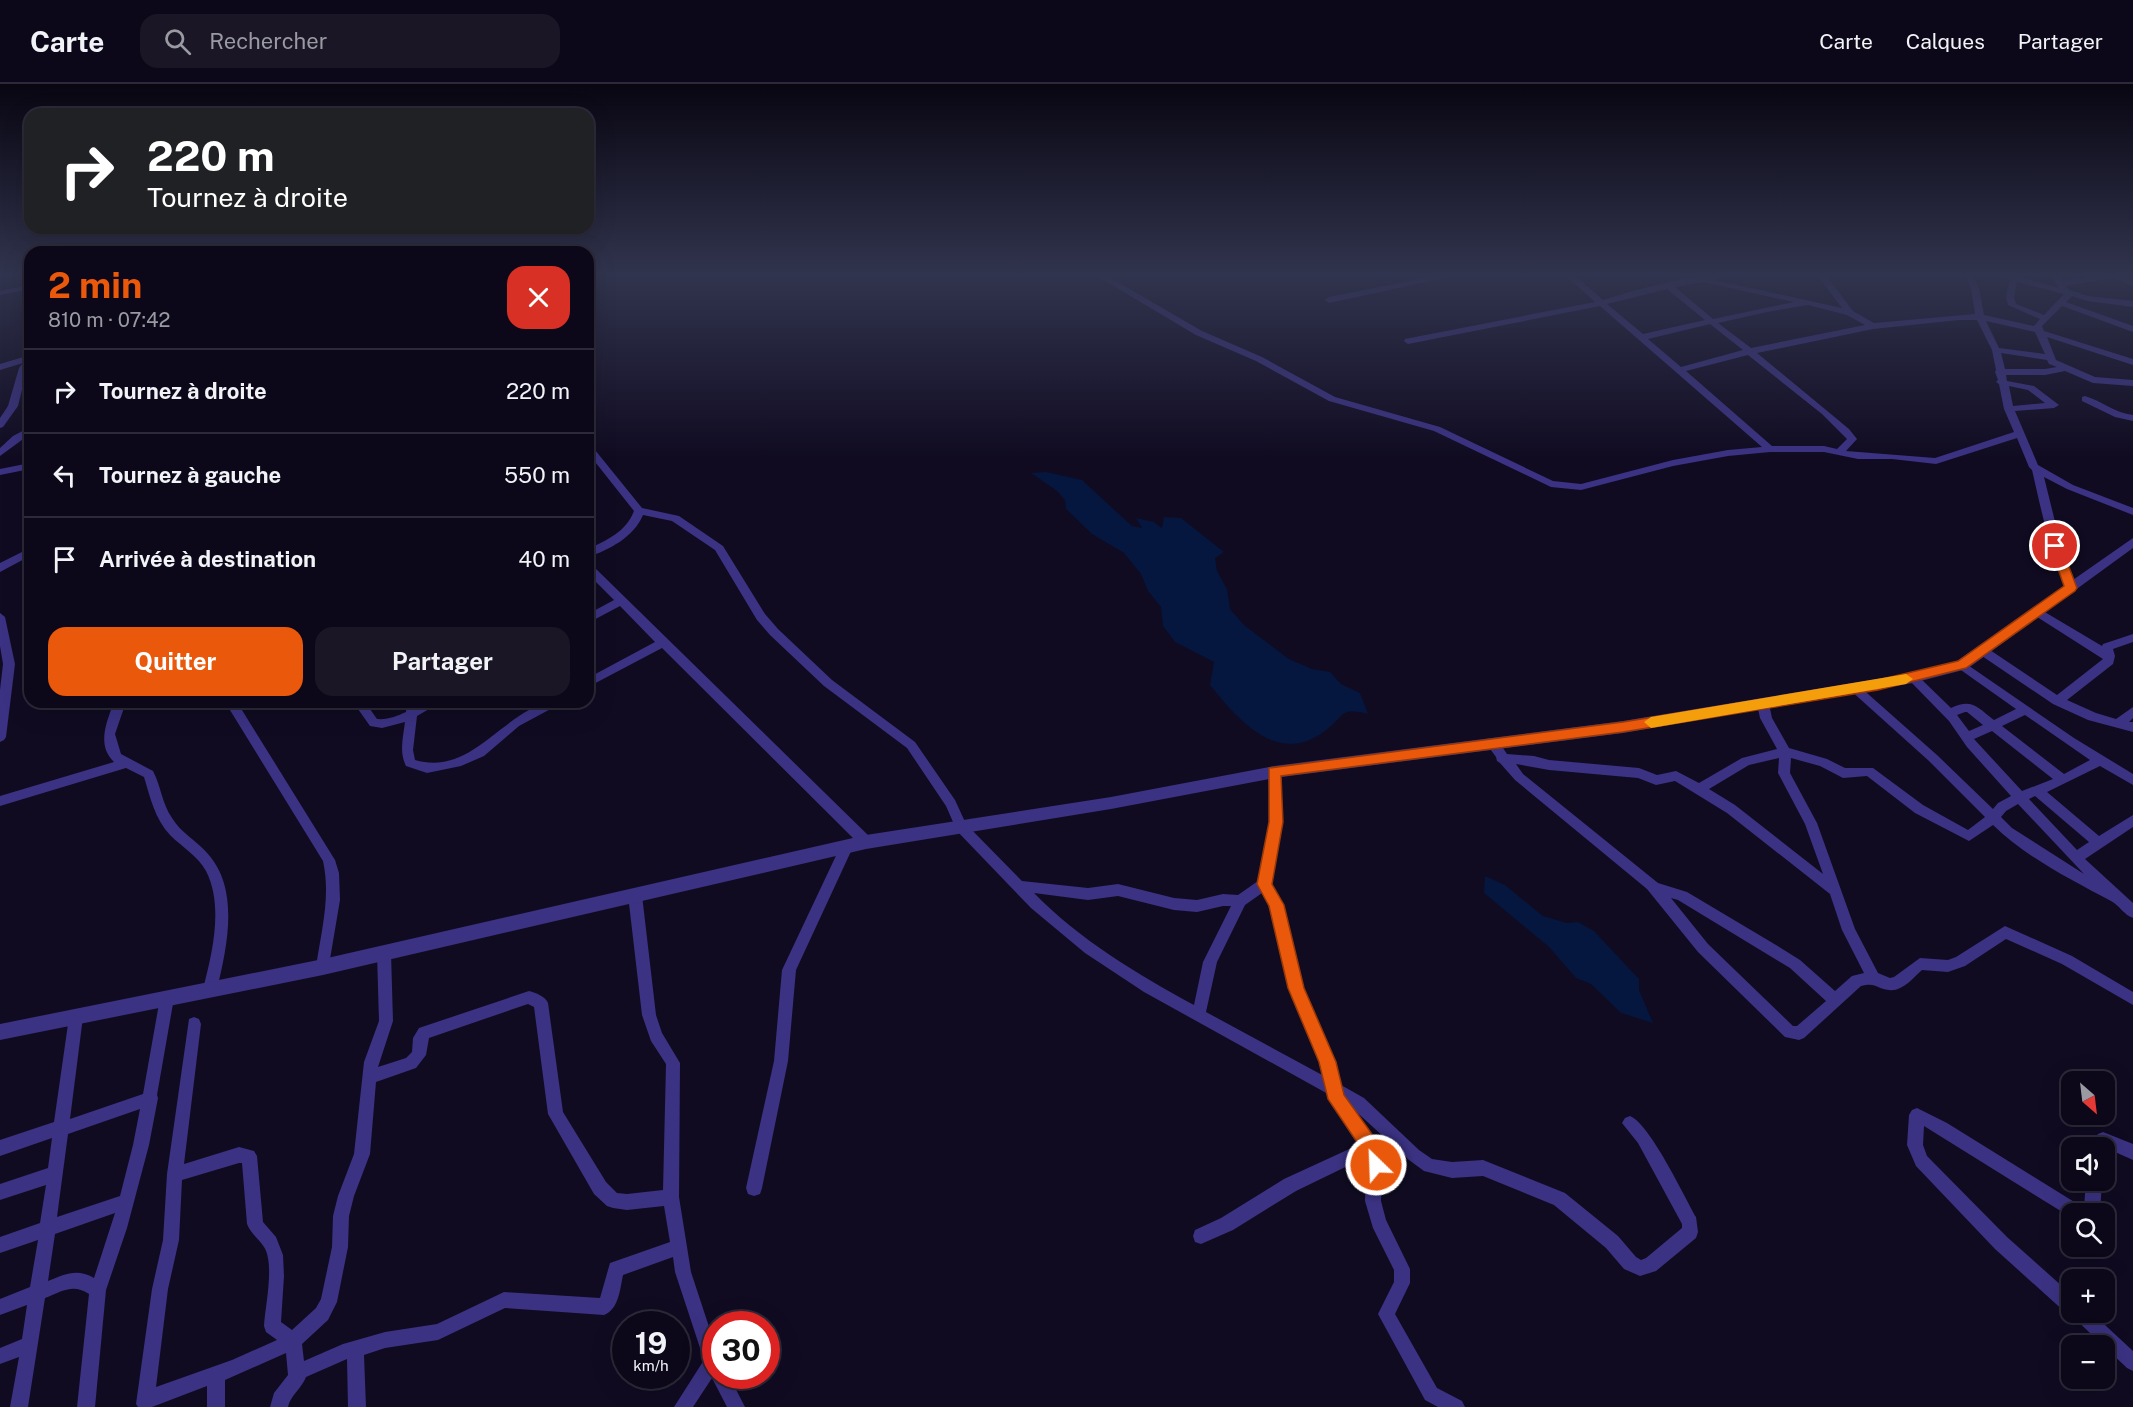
<!DOCTYPE html>
<html lang="fr">
<meta charset="utf-8">
<style>
body{margin:0;font-family:"Public Sans",sans-serif;background:#1a1626;color:#f1f3f6;height:100vh;display:flex;flex-direction:column;font-size:22px;white-space:nowrap}
*{box-sizing:border-box;margin:0}
p{font-size:20px;color:#9a9aa2}
.icon{flex:none;width:33px;height:33px;fill:none;stroke:currentColor;stroke-width:2;stroke-linecap:round;stroke-linejoin:round}
.map{position:relative;flex:1;overflow:hidden}
.drawer{position:absolute;left:24px;top:162px;width:570px;height:462px;display:flex;flex-direction:column;background:#0c0819;border-radius:18px;box-shadow:0 6px 24px #0002,0 0 0 2px #2c2938}
.drawer>*{flex:none}
.guide{position:absolute;left:24px;top:24px;width:570px;height:126px;border-radius:18px;box-shadow:0 6px 24px #0002,0 0 0 2px #2c2938;background:#202124;color:#fff;overflow:hidden}
.needle{width:39px;rotate:152deg}
.fabs{position:absolute;left:2061px;top:987px;display:grid;gap:12px}
.fabs a{display:grid;place-items:center;width:54px;height:54px;border-radius:12px;background:#0c0819;box-shadow:0 6px 24px #0002,0 0 0 2px #2c2938;font-size:30px}
.speed{position:absolute;left:612px;top:1227px;display:flex;gap:12px;font-size:30px;font-weight:700;text-align:center}
.speed>*{display:grid;place-content:center;width:78px;height:78px;border-radius:50%;background:#0c0819;box-shadow:0 6px 24px #0002,0 0 0 2px #2c2938;line-height:1}
.speed small{font-size:15px;font-weight:400}
.speed .limit{border:9px solid #d22;background:#fff;color:#111}
.pin{position:absolute;display:grid;place-items:center;width:51px;height:51px;color:#fff;margin:-26px;border:3px solid #fff;border-radius:50%;box-shadow:0 2px 6px #0007}
.me{position:absolute;width:66px;margin:-33px;rotate:336deg;stroke-linejoin:round;filter:drop-shadow(0 0 4px #0008)}
.turn{display:flex;align-items:center;gap:21px;height:126px;padding:0 24px;font-size:27px}
.turn .icon{width:78px;height:78px;stroke-width:2.5}
.turn b{display:block;font-size:42px;line-height:51px}
.round{display:grid;place-items:center;flex:none;width:63px;height:63px;border-radius:18px;background:#1a1626}
.head{display:flex;align-items:center;justify-content:space-between;height:102px;padding:0 24px}
h1{font-size:36px;font-weight:700;line-height:45px;color:#ea580c}
.button{display:flex;gap:12px;margin-top:auto;padding:12px 24px}
.button a{flex:1;height:69px;border-radius:18px;background:#ea580c;color:#fff;font-size:24px;font-weight:700;line-height:69px;text-align:center}
.button a+a{background:#1a1626;color:#f1f3f6}
ul{padding:0;list-style:none}
li{display:flex;align-items:center;gap:18px;height:84px;padding:0 24px;border-top:2px solid #2c2938}
li div{flex:1}
li b{display:block;font-size:22px}
li em{font-style:normal}
header{display:flex;align-items:center;gap:36px;box-sizing:border-box;height:84px;padding:0 30px;background:#0c0819;border-bottom:2px solid #2c2938}
header strong{font-size:28px}
nav{display:flex;gap:33px;margin-inline-start:auto;font-size:21px}
.search{width:420px;height:54px;background:#1a1626;display:flex;align-items:center;gap:15px;box-sizing:border-box;padding:0 21px;border-radius:18px;color:#9a9aa2;font-size:22px}
.map>svg:first-child{display:block}
.water{fill:#05163f}
.lines{fill:none;stroke-linecap:round;stroke-linejoin:round}
.minor{fill:#3b3283;fill-rule:evenodd}
.tertiary{fill:#3b3283;fill-rule:evenodd}
.route{fill:#ea580c;stroke:#983908;stroke-width:1.5}
.slow{fill:#f59e0b}
</style>
<header>
<strong>Carte</strong>
<div class="search"><svg class="icon" aria-label="search" viewBox="0 0 24 24"><circle cx="10" cy="10" r="6"/><path d="M15 15l6 6"/></svg>Rechercher</div>
<nav><a>Carte</a><a>Calques</a><a>Partager</a></nav>
</header>
<div class="map">
<svg width="2133" height="1323" viewBox="0 0 2133 1323">
<rect width="100%" height="100%" fill="#100b21"/>
<!-- water -->
<g class="water">
<path d="M1046,388l36,8 50,46 10,2 -6,-10 18,4 8,6 2,-11 17,1 43,34 -9,6 2,13 10,18 3,20 14,16 45,34 23,10 18,3 11,12 19,9 8,21c-30,-7 -22,2 -43,17 -47,36 -87,-11 -115,-46l4,-23 -39,-20 -12,-16 -2,-19 -13,-16 -7,-17 -17,-21 -32,-19 -26,-25 -1,-9 -8,-9 -26,-18z"/>
<path d="M1485,792l20,9 38,31 24,7 11,-1 16,9 45,48v11l14,33 -32,-10 -30,-29 -15,-6 -27,-31 -65,-54z"/>
</g>
<g class="lines">
<!-- minor -->
<g class="minor">
<path d="M1092,189h10l100,58 60,26 73,40 105,30 113,54 28,3 92,-24 55,-10 34,-3 -162,-141 -192,38 -4,-3 1,-2 190,-37 -32,-29h9l31,27c38,-12 95,-27 135,-27l-24,7 128,28 -26,-35h8l29,38 21,12 101,-9 -4,-26 -7,-15h8l7,15 5,27 50,11 6,-7 -32,-14 -2,-8 4,-18 -19,-6h14l54,15 -9,-15h8l5,8 48,-8h7l15,8v5l-19,-8 -48,8 3,4 19,6 45,5v6l-45,-6 -16,-5 -6,6 67,24v6l-71,-26 -20,20 2,5 89,28v6l-86,-28 9,23 39,17 38,3v6l-40,-3 -28,-12 -20,4h-39l1,6 27,5 25,19 -5,3 -39,3 23,54 35,20 60,23v7l-66,-26 -23,-12 20,81 12,30 -5,4c-15,-7 -34,-102 -39,-122l-3,-3 -12,-29 -81,26 -44,-5h-34l-34,-7h-54l-42,4 -55,10 -92,24 -30,-3 -117,-56 -105,-30 -73,-40 -60,-26zM1703,198l91,20 -81,17 -38,-32zM2017,198l47,12 -20,21 -28,-11 -2,-7zM1667,205l38,31 -62,14 -36,-30zM1808,221l39,10 18,10 -114,23 -33,-25 49,-11zM1959,236h18l15,30 4,20 -1,2 3,8 -2,2 3,2 5,25 10,23 -79,26 -89,-7 11,-12 -8,-10 -92,-76 116,-24zM1986,237l49,11 10,22 -46,-6zM1710,240l33,26 -62,17 -33,-28zM2001,269l46,7 2,4 8,3 -12,2h-40zM1748,271l74,59 25,25 -10,10 -13,-3h-52l-86,-75zM2009,302l19,4 17,13 -32,3z"/>
<path d="M1450,189h17l-138,30 -4,-3 4,-3z"/>
<path d="M30,201v4l-30,6v-4z"/>
<path d="M30,271v10l-3,4 -9,37 -15,21 -3,1v-10l8,-12 11,-38 4,-5 -23,7v-6z"/>
<path d="M2085,312c17,5 30,17 48,19v6l-18,-4 -33,-16v-4z"/>
<path d="M30,343v7l-30,22v-8l13,-12z"/>
<path d="M588,360l3,1 51,63 37,8 44,30 42,68 13,15 54,51 83,62 40,58 11,24 56,57 66,7 30,-4 56,14 23,2 26,-6 15,1 20,-14 12,-59 -2,-50 2,-3h8l2,3 2,50 -11,62 12,21 20,83 32,74 6,23 23,13 55,52 13,9 20,3 31,-2 82,33 53,43 18,21 5,3 5,-2 36,-30v-4l-44,-81 -16,-20 3,-5 5,-2c20,8 54,80 66,101l2,15 -2,6 -40,33 -16,5 -16,-7 -18,-21 -52,-43 -71,-29 -31,2 -28,-7 -15,-11 -59,-54 25,36 7,14 -1,45 5,19 24,49v14l-15,31 42,74 25,13 3,6h-27l-13,-7 -47,-86 16,-32v-12l-21,-42 -8,-27 1,-44 -70,34 -63,39 -32,14 -6,-2 -2,-6 2,-6 26,-12 63,-39 74,-34 -26,-41 -4,-10 -184,-102 -59,-39 -54,-45 -74,-77 -11,-25 -39,-58 -83,-62 -54,-51 -13,-15 -42,-70 -43,-29 -29,-6c-9,22 -34,35 -55,42v-8c19,-9 38,-17 46,-38l-46,-58zM1034,809l54,7 30,-4 56,14 23,2 26,-6h8l-28,56 -9,43c-57,-31 -114,-65 -160,-112zM1262,809c16,28 18,62 26,93 9,31 28,58 36,90l-118,-64 11,-50 28,-57z"/>
<path d="M30,379v6l-30,6v-6z"/>
<path d="M30,464v8l-30,16v-9z"/>
<path d="M588,480l4,1 279,273 1,4 -1,4 -5,1 -5,-1 -199,-198 -74,39v-9l67,-36 -35,-36 -32,17v-9l26,-14 -26,-26z"/>
<path d="M2038,524l64,38 1,-2 30,-10v8l-20,7 2,7 -2,8 -46,36 29,13 20,6 17,-12v11l-4,4h4v10l-45,-12 -35,-16 -74,-50 -2,-3 2,-3h8l70,47 46,-36 -69,-44 -1,-3z"/>
<path d="M0,529l5,4 10,47 -9,73 -2,3 -4,2v-52l3,-26 -3,-18z"/>
<path d="M1962,577l112,77 59,36v11l-33,-19 -53,26 52,44 34,-21v12l-48,32 48,44v15c-9,-3 -14,-13 -22,-17 -38,-20 -87,-45 -118,-76l-24,16 -54,-28 -48,-37 -24,2 -23,-12 -29,-8 -1,15 27,50 38,106 23,44 12,5 4,-1 26,-19 28,2 8,-3 49,-31 67,30 61,36v13l-71,-41 -56,-25 -41,27 -17,6 -26,-2c-9,8 -20,22 -33,20 -13,-1 -12,-8 -28,-4l-57,52 -5,2 -14,-3 -87,-85 -51,-63 -132,-109 -15,-17 -3,-2 -1,-4 -11,-15 2,-3c10,-3 15,8 20,15l27,2 15,4 90,8 18,7 19,-4 23,12 43,-25 35,-9 -17,-31 -3,-14 6,-4 6,4 3,14 17,30 38,11 18,9h28l50,37 45,25 17,-13 -56,-56 -80,-72 6,-4 4,1 78,69 56,54 5,-6 13,-7 -44,-49 -18,-26 -42,-43 6,-4 4,1 34,33c21,-10 26,-1 43,12l22,-11 -58,-41 -2,-3 2,-3zM1965,628h2l16,13 -14,6 -12,-16zM2025,631l65,45 -26,14 -62,-48zM1992,647l61,48 -31,12 -48,-52zM1779,674l-1,15 27,51 18,50 -88,-69 -26,-16 40,-24zM1516,680l33,6 89,8 18,7 19,-4 52,32 103,81 12,36 22,43 -12,3 -17,15 -35,-31 -24,-15 -89,-53 -29,-9 -135,-109zM2035,712l54,46 -12,8 -48,-51zM2018,720l66,70 -72,-46 -11,-11 5,-6zM1671,814l7,2 112,68 36,33 -29,25h-4l-85,-82z"/>
<path d="M114,618h12l-11,32 6,20 32,17c8,15 9,33 19,47 9,15 25,23 36,36 32,36 19,93 9,135l-2,4 -5,2 -5,-2 -2,-4c9,-35 21,-83 3,-118 -8,-15 -24,-24 -36,-36 -15,-16 -20,-38 -26,-58l-18,-9 -126,38v-10l114,-34c-18,-17 -7,-41 0,-60z"/>
<path d="M225,618h12l98,158 4,13 1,27 -12,71 -5,2 -5,-2 -2,-4c5,-35 15,-70 7,-106z"/>
<path d="M353,618h12l12,17c11,1 20,-3 29,-7l1,-10h12v2l3,-2h16l-2,3 -19,11 -4,34 2,10c48,14 77,-30 114,-50 5,-3 11,-7 17,-8 4,-1 9,0 14,0l-2,3 -39,21 -35,30 -23,10 -34,7 -21,-7c-7,-14 -3,-28 -1,-44l-23,6 -12,-2z"/>
<path d="M847,758l5,1 1,4 -57,123 -8,91 -26,127 -2,6 -6,2 -6,-2 -2,-6 28,-127 8,-91 60,-127z"/>
<path d="M635,805l5,2 2,4 14,120 6,18 18,30 -1,134 12,75 25,76v28h13l16,31h-18l-15,-29 -19,29h-19l30,-47 -29,-88 -2,-15 -50,18c-3,14 -4,34 -19,40l-99,-7 -67,32 -53,8 -21,7 2,52h-18l-1,-48 -41,18c-4,11 -16,19 -18,30h-18l4,-14 14,-18 -2,-22 -61,27v27h-18v-21l-55,21h-14l-2,-3 16,-115 11,-49 4,-66 22,-155 5,-2 5,2 2,5 -17,140 55,-17 15,4 3,5 6,66 13,15 7,18 1,21 -3,46 11,8 24,-22 5,-9 11,-52 1,-31 5,-20 16,-42 10,-92 15,-41 -2,-68 2,-4 5,-2 5,2 2,4 2,68 -15,46 28,-9 6,-6 1,-14 6,-10 110,-37c7,2 16,5 19,12l15,109 43,70 11,11 10,1 36,-4 3,-126 -15,-23 -9,-26 -14,-120 2,-4zM528,920l6,3 14,107 46,80 13,12 6,2 14,2 37,-4 6,36 -60,21 -10,35 -96,-6 -67,32 -52,8 -42,12 -39,17 -2,-17 26,-24 9,-18 11,-55 1,-31 5,-20 16,-42 6,-72 40,-14 10,-13 3,-17zM239,1079h3l5,61c4,10 11,14 17,23 11,17 1,59 0,79l2,6 11,8 -45,20 -76,27 12,-98 11,-49 3,-60z"/>
<path d="M167,908l5,1 2,5 -17,97 1,3 -9,47 -22,83 -21,62 -11,117h-18l12,-113c-17,-11 -27,-2 -44,4l-17,109h-18l9,-50 -19,7v-16l22,-9 5,-34 -27,10v-16l30,-12 8,-47 -38,13v-16l40,-14 6,-38 -46,15v-16l48,-16 4,-30 -52,18v-16l54,-18 15,-105 2,-5 5,-2 5,2 2,5 -13,102 73,-25 17,-96 2,-5zM140,1025l-7,36 -13,51 -63,21 11,-83zM115,1129l-21,65c-17,-10 -29,-4 -46,3l7,-47z"/>
<path d="M1917,1024l30,15 137,85 2,-28h16l-2,34h-28v4l-148,-92 -1,19 4,11 80,81 65,58v17h19l42,39v20l-6,-3 -56,-53 -5,-2 -71,-64 -79,-83 -9,-21 2,-30 3,-5z"/>
<path d="M2103,1048l30,12v16l-27,-12 -2,1v-1h-15l9,-14z"/>
</g>
<!-- tertiary -->
<path class="tertiary" d="M2133,454v10l-166,121 -54,14 -290,50 -349,45 -163,31 -245,40 -543,126 -323,65v-16l323,-65 543,-124 245,-38 163,-31 349,-45 290,-48 44,-12z"/>
</g>
<!-- sky -->
<linearGradient id="sky" x2="0" y2="1"><stop stop-color="#090612"/><stop offset="0.51" stop-color="#31344e"/><stop offset="1" stop-color="#31344e" stop-opacity="0"/></linearGradient>
<rect width="2133" height="374" fill="url(#sky)"/>
<!-- route -->
<path class="route" d="M2055,458l6,4 16,42 -2,3 -109,77 -88,22 -255,42 -342,44 2,46 -11,62 12,21 20,83 32,74 8,33 33,46 7,24 -2,6 -6,3 -7,-3 -6,-20 -35,-52 -9,-37 -31,-74 -19,-82 -12,-22 12,-62v-54l354,-46 255,-42 80,-19 106,-75 -14,-40z"/>
<!-- slow -->
<path class="slow" d="M1906,590l7,5 -7,5 -255,44 -7,-6 7,-5z"/>
</svg>
<div class="fabs">
<a><svg class="needle" viewBox="-14 -14 28 28"><path d="M0-13l5 13h-10z" fill="#e53935"/><path d="M0 13l5-13h-10z" fill="#9a9aa2"/></svg></a>
<a><svg class="icon" aria-label="sound" viewBox="0 0 24 24"><path d="M4 9h4l5-4v14l-5-4H4zM17 9q2 3 0 6"/></svg></a>
<a><svg class="icon" aria-label="search" viewBox="0 0 24 24"><circle cx="10" cy="10" r="6"/><path d="M15 15l6 6"/></svg></a>
<a>+</a>
<a>−</a>
</div>
<div class="speed"><div>19<small>km/h</small></div><div class="limit">30</div></div>
<div class="pin" style="left:2055px;top:462px;background:#d93025"><svg class="icon" aria-label="arrive" viewBox="0 0 24 24"><path d="M6 21V4h12l-3 4 3 4H6"/></svg></div>
<svg class="me" style="left:1376px;top:1081px" viewBox="-20 -20 40 40"><circle r="17" fill="#ea580c" stroke="#fff" stroke-width="3"/><path d="M0-11L8 9 0 5-8 9z" fill="#fff"/></svg>
<div class="guide">
<div class="turn"><svg class="icon" aria-label="right" viewBox="0 0 24 24"><path d="M7 20v-9h11M14 6l5 5-5 5"/></svg><div><b>220 m</b>Tournez à droite</div></div>
</div>
<section class="drawer">
<div class="head"><div><h1>2 min</h1><p>810 m · 07:42</p></div><a class="round" style="background:#d93025;color:#fff"><svg class="icon" aria-label="close" viewBox="0 0 24 24"><path d="M6 6l12 12M18 6L6 18"/></svg></a></div>
<ul>
<li><svg class="icon" aria-label="right" viewBox="0 0 24 24"><path d="M7 20v-9h11M14 6l5 5-5 5"/></svg><div><b>Tournez à droite</b></div><em>220 m</em></li>
<li><svg class="icon" aria-label="left" viewBox="0 0 24 24"><path d="M17 20v-9H6M10 6l-5 5 5 5"/></svg><div><b>Tournez à gauche</b></div><em>550 m</em></li>
<li><svg class="icon" aria-label="arrive" viewBox="0 0 24 24"><path d="M6 21V4h12l-3 4 3 4H6"/></svg><div><b>Arrivée à destination</b></div><em>40 m</em></li>
</ul>
<div class="button"><a>Quitter</a><a>Partager</a></div>
</section>
</div>
